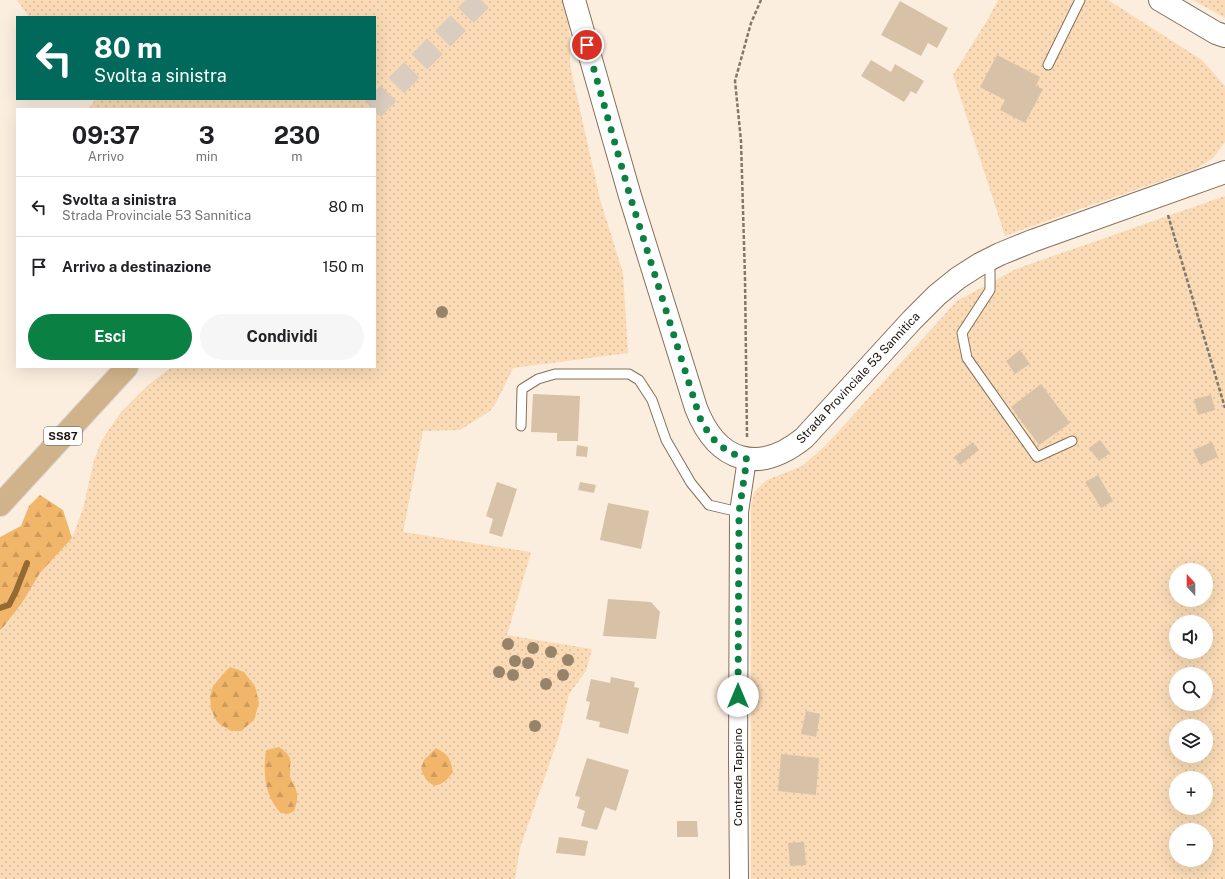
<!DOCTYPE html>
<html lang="it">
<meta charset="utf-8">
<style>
body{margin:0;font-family:"Public Sans",sans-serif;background:#f6f6f6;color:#202124;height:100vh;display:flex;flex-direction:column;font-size:15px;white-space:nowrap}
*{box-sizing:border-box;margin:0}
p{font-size:13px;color:#757577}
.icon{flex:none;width:22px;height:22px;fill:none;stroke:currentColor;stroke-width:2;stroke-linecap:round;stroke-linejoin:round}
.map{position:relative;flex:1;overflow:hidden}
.side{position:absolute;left:16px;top:108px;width:360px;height:260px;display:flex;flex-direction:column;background:#fff;border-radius:0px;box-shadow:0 4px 16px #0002}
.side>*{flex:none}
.top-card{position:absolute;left:16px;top:16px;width:360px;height:84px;border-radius:0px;box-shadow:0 4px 16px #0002;background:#00695c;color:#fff;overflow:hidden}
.needle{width:26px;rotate:339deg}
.tools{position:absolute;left:1169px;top:563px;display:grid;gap:8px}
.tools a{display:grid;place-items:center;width:44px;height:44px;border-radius:50%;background:#fff;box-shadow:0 4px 16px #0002;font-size:20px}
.pin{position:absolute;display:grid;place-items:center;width:34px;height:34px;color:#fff;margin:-17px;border:2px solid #fff;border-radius:50%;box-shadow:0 1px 4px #0007}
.me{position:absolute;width:44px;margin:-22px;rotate:0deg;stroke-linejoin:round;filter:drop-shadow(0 0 3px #0008)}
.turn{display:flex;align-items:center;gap:14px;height:84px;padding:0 12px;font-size:18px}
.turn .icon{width:52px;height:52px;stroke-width:2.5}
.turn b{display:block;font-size:28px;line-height:34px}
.eta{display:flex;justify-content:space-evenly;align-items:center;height:68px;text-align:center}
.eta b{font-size:24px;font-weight:700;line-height:28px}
.cta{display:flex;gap:8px;margin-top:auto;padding:8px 12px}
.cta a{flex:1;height:46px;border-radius:24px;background:#0b8043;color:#fff;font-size:16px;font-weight:700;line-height:46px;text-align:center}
.cta a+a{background:#f6f6f6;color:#202124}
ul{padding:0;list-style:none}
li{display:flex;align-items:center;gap:12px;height:60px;padding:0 12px;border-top:1px solid #e0e0e0}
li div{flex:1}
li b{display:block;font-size:15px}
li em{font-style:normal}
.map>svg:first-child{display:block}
.grass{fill:url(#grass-dots);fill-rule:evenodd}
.forest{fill:url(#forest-firs)}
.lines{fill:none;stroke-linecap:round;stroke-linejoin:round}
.stream{stroke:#946a32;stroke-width:6}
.building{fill:#d7c2a8}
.primary-tunnel{stroke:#dacdbf;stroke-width:22;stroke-dasharray:22 11;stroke-linecap:butt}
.lane-casing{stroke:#847059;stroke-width:11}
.street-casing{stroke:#847059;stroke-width:20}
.secondary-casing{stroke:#847059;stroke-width:24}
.primary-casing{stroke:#d6d4d3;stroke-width:24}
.path{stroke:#81776b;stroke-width:2.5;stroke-dasharray:4 2;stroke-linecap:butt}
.lane{stroke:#fff;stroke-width:9}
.street{stroke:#fff;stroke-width:18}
.secondary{stroke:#fff;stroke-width:22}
.primary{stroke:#d0b38b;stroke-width:22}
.tree{fill:#968369}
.route{stroke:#0b8043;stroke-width:7;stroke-dasharray:0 12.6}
.labels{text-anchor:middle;stroke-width:4;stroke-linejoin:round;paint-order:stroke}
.shield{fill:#fefefe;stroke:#5e5952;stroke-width:1}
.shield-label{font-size:11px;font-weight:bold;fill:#191209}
.street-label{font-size:12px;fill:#191209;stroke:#fefefe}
</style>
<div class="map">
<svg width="1225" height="879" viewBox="0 0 1225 879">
<defs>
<pattern id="grass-dots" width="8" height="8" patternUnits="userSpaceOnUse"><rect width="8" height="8" fill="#fadbb6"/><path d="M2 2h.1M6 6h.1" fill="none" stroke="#d6bb9b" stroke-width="1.8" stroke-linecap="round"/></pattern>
<pattern id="forest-firs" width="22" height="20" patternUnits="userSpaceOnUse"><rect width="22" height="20" fill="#f1b66a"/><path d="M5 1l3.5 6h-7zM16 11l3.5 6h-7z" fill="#ce9b5b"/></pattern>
</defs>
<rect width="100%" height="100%" fill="#fceedf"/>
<!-- grass -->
<g class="grass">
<path d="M17,0h552l1,65 30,134 23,74 5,80 -115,15 -17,35 -6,8 -30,19 -37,1 -20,101 128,20 -24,83 85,14 -6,22 -17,23 -10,42 -39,112 -5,31h-515v-249l3,-1 19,-26 18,-30 32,-35 11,-29 11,-49 8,-20 19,-28 27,-27 24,-18h203v-258h-287l8,-10h279v-82h-346z"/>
<path d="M998,0h110l94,60 23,26v56l-12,16 -17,11 -116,40 -75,27 -52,-161 35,-56z"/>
<path d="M1193,0h32v18z"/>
<path d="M1225,196v683h-474v-373l4,-15 12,-11 35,-14 24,-21 131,-144 59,-32zM1176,570h30v30h-30zM1176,622h30v30h-30zM1176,674h30v30h-30zM1176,726h30v30h-30zM1176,778h30v30h-30zM1176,830h30v30h-30z"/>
</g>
<!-- forest -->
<g class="forest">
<path d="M40,495l23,15 9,28 -32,35 -18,30 -20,26 -2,1v-93l21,-11 8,-20z"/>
<path d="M230,667l14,5 11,14 4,17 -5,17 -13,11h-10l-14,-9 -6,-13 -1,-13 3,-10 10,-12z"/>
<path d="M279,747c16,11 10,13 11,29 0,4 4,7 5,11 4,9 2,16 -1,24l-6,3 -7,-1c-17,-17 -18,-41 -15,-63z"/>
<path d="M436,748c13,7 14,10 17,24 -13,18 -24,18 -32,-3l3,-9z"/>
</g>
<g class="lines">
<!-- stream -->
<path class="stream" d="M0,608l9,-3 7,-14 11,-28"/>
</g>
<!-- building -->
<g class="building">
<path d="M900,1l48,27 -11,20 -9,-5 -7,13 -40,-21z"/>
<path d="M997,55l43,22 -4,9 7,3 -18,34 -25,-13 5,-10 -25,-13z"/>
<path d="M871,60l20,12 4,-8 29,17 -8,13 -5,-3 -7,11 -43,-26z"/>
<path d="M1020,350l10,14 -15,10 -9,-13z"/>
<path d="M1041,384l29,39 -31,22 -28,-38z"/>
<path d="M533,394l47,2 -2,45h-21v-8l-26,-1z"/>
<path d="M1211,395l4,15 -17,5 -4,-16z"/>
<path d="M1100,440l10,13 -11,8 -10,-13z"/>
<path d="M973,442l6,8 -19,15 -6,-8z"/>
<path d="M1212,442l6,15 -18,8 -7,-15z"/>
<path d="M577,445l11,2 -1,10 -11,-1z"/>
<path d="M1098,475l15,26 -12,7 -16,-26z"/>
<path d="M497,482l20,7 -15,48 -13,-4 4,-14 -7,-3z"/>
<path d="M580,482l16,3 -2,8 -16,-3z"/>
<path d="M608,503l41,8 -8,38 -41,-9z"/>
<path d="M608,599l43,3 9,10 -4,27 -53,-3z"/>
<path d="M611,677l24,5 -1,5 5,1 -11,46 -29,-7 1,-5 -14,-3 4,-17 -4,-1 5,-22 19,4z"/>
<path d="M806,711l14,3 -4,23 -15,-3z"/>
<path d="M781,754l38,4 -3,37 -38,-4z"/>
<path d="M587,758l42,12 -13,41 -11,-4 -8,23 -16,-4 4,-15 -8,-3 3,-11 -5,-1z"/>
<path d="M677,821h20l1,16h-21z"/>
<path d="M559,837l29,4 -3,15 -29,-3z"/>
<path d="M804,842l2,23 -16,1 -2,-23z"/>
</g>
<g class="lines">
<!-- primary-tunnel -->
<path class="primary-tunnel" d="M373,109l108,-109"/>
<!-- lane casing -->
<g class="lane-casing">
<g id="lane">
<path d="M1048,65l32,-65"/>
<path d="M990,260v30l-28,43 5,25 70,99 35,-16"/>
<path d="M521,426l1,-37 16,-10 17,-5h74l10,6 13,20 14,40 25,43 18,22 30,7"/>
</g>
</g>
<!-- street casing -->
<g class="street-casing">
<path id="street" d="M739,879l-1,-121 1,-246 8,-53"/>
</g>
<!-- secondary casing -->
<g class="secondary-casing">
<g id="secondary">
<path d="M574,0l56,196 66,212c21,54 62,67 108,30l108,-118 25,-25 21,-17 22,-14 20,-10 32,-13 193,-69"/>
<path d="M1160,0l56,33 9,3"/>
</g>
</g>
<!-- primary casing -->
<g class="primary-casing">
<path id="primary" d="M0,505l127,-138"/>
</g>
<!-- path -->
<g class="path">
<path d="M1168,215l57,193"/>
<path d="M747,437l-2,-159 -4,-137 -6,-60 16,-58 10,-23"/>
</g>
<!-- lane -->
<use href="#lane" class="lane"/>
<!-- street -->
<use href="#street" class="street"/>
<!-- secondary -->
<use href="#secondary" class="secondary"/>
<!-- primary -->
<use href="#primary" class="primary"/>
</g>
<!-- trees -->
<g class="tree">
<circle cx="442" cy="312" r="6"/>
<circle cx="508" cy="644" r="6"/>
<circle cx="533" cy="648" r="6"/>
<circle cx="551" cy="652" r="6"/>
<circle cx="568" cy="660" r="6"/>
<circle cx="515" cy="661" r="6"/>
<circle cx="528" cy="663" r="6"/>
<circle cx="499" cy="672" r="6"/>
<circle cx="513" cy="675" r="6"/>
<circle cx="563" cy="675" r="6"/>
<circle cx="546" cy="684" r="6"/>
<circle cx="535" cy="726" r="6"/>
</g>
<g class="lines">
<!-- route -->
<path class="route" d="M587,45l43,151 70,222c11,22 22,33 47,41l-8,53 -1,184"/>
</g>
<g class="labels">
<!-- shield labels -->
<rect class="shield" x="44" y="427" width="38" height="18" rx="3"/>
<g class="shield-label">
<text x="63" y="440">SS87</text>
</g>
<!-- street labels -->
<g class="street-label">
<text transform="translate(858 378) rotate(-47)" y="4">Strada Provinciale 53 Sannitica</text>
<text transform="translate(738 777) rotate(-90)" y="4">Contrada Tappino</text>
</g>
</g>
</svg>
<div class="tools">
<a><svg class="needle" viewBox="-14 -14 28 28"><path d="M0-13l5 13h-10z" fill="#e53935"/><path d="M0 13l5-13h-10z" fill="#757577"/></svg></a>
<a><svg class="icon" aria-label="sound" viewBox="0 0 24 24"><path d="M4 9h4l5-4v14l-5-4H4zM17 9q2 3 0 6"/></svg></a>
<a><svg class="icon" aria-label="search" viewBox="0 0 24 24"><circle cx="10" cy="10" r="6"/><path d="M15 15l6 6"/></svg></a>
<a><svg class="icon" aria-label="layers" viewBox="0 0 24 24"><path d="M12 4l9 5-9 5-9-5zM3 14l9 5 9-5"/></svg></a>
<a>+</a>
<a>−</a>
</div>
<div class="pin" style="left:587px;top:45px;background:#d93025"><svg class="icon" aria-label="arrive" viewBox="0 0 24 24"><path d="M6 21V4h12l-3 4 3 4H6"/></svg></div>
<svg class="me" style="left:738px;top:696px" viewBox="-20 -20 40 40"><circle r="19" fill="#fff"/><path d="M0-13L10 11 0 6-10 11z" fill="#0b8043"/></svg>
<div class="top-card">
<div class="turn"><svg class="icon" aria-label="left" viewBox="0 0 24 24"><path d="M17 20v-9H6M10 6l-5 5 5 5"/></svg><div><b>80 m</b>Svolta a sinistra</div></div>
</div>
<section class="side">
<div class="eta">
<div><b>09:37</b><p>Arrivo</p></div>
<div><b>3</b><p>min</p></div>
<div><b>230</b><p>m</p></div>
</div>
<ul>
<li><svg class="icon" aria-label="left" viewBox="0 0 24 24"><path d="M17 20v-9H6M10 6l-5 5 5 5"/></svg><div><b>Svolta a sinistra</b><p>Strada Provinciale 53 Sannitica</p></div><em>80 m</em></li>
<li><svg class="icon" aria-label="arrive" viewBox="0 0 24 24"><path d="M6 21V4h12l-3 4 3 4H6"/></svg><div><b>Arrivo a destinazione</b></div><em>150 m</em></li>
</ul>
<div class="cta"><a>Esci</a><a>Condividi</a></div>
</section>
</div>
